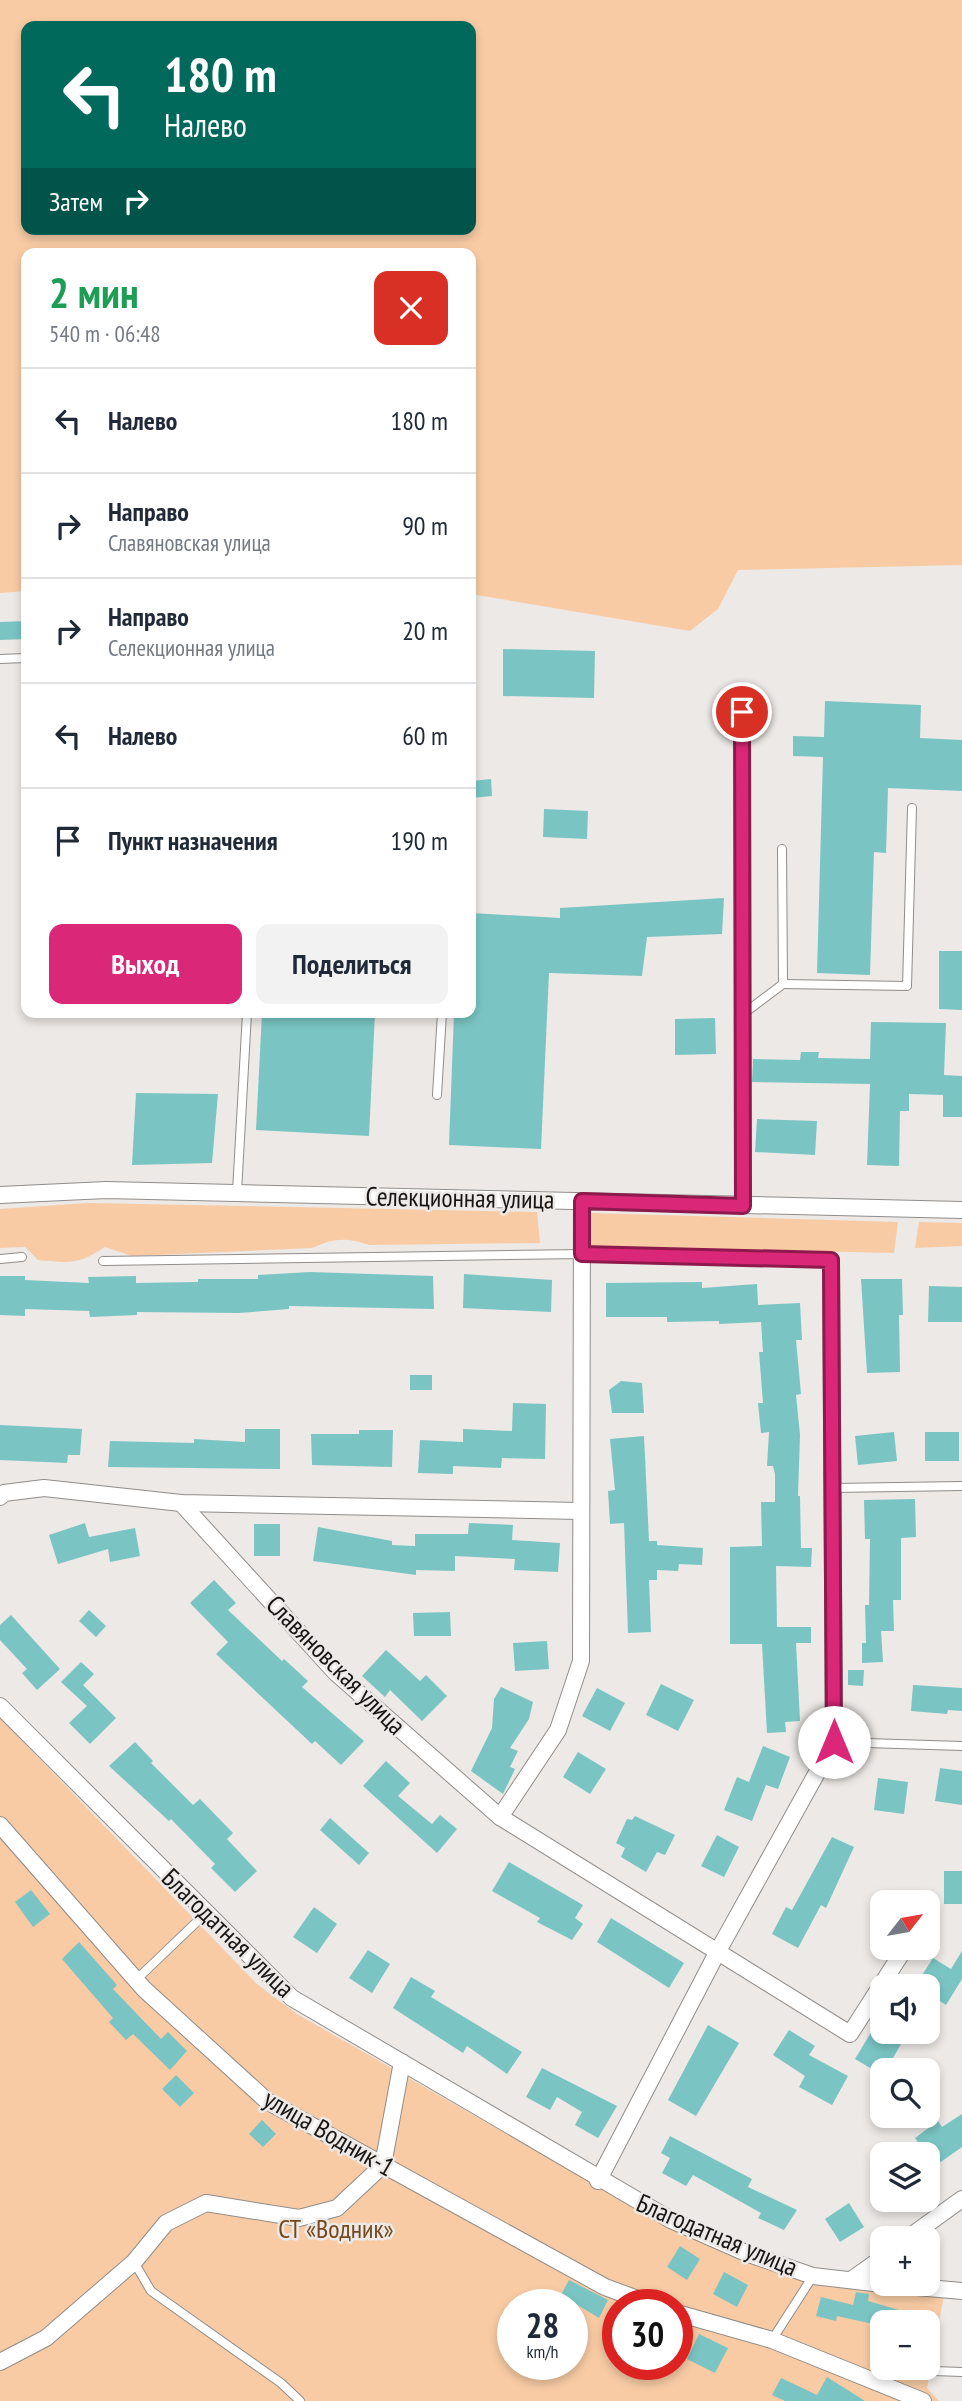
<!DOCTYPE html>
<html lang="ru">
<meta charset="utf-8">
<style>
body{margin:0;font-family:"PT Sans Narrow",sans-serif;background:#f2f2f3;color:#1f2937;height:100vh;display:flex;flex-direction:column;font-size:26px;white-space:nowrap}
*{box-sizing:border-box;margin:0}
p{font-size:23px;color:#747a83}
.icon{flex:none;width:38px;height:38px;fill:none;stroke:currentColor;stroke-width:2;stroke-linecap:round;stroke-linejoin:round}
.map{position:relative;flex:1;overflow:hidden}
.sheet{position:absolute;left:21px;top:248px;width:455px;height:770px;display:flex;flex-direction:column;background:#fff;border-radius:14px;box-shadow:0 4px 10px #0003}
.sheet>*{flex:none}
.banner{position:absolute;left:21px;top:21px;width:455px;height:214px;border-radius:14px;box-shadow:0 4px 10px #0003;background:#00695c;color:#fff;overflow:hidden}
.needle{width:46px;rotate:59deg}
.buttons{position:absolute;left:870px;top:1890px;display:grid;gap:14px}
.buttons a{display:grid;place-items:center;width:70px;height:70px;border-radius:14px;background:#fff;box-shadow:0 4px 10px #0003;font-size:35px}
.speed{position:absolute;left:497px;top:2289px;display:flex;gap:14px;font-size:35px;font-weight:700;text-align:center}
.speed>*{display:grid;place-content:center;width:91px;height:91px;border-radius:50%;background:#fff;box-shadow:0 4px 10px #0003;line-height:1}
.speed small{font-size:18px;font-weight:400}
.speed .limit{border:10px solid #d22;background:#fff;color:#111}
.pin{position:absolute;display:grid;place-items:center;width:60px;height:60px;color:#fff;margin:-30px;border:4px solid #fff;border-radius:50%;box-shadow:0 2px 7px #0007}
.me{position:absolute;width:77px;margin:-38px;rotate:0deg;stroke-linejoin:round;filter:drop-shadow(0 0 5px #0008)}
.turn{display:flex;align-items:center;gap:24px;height:147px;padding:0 28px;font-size:32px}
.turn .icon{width:91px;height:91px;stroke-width:2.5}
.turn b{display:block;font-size:49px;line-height:60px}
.then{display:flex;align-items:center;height:66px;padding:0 28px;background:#0003;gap:14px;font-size:26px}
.round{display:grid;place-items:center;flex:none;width:74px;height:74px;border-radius:14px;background:#f2f2f3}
.summary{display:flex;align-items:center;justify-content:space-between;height:119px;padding:0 28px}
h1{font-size:42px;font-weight:600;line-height:52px;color:#1e9e55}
.button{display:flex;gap:14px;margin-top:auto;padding:14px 28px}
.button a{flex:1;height:80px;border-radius:14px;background:#db2777;color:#fff;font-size:28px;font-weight:600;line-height:80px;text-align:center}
.button a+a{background:#f2f2f3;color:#1f2937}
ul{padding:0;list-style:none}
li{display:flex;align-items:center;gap:21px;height:105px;padding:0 28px;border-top:2px solid #e0e1e3}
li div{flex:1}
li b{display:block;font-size:26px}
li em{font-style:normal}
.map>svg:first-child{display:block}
.green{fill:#f8cba4;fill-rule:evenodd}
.building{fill:#7ac5c4}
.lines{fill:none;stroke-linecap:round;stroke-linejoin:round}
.lane-casing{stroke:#908d8a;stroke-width:10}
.street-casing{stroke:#908d8a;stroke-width:18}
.lane{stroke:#fff;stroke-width:8}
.street{stroke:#fff;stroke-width:16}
.route-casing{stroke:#8e194d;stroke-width:18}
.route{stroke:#db2777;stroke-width:12}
.labels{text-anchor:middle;stroke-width:5;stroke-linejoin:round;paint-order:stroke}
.street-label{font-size:26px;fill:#161514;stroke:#ece9e6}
.park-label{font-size:26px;fill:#75491d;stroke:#ece9e6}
</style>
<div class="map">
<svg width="962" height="2401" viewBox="0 0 962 2401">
<rect width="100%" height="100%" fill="#ece9e6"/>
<!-- green -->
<g class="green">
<path d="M0,0h962v565l-224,5 -20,39 -28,22 -219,-37v-340h-445v337l-26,2zM471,26v203h-445v-203z"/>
<path d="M88,1203l449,9 3,31 -171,2c-23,-8 -35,-7 -57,3l-180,8 -27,-9c-27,18 -36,16 -67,13l-13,-13 -25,1v-39z"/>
<path d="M591,1213l307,9 -4,31 -304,-7z"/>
<path d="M919,1222l43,1v23l-47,2z"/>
<path d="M0,1718l257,266 40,30 337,193 107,53 77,21 126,14 -17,93 12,13h-939zM513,2305h59v59h-59zM618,2305h59v59h-59zM882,2322h46v46h-46z"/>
</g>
<!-- building -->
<g class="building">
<path d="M26,621v18l-26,1v-18z"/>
<path d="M503,649l92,2 -1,47 -91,-2z"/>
<path d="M825,701l96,4 -1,33 42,2v51l-74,-3 -2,65 -12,-1 -4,123 -53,-2 6,-216 -30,-1v-20l31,1z"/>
<path d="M491,779l1,17 -21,2v-17z"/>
<path d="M544,809l44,2 -1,28 -44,-2z"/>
<path d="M724,898l-2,36 -75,3 -5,39 -93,-3 -8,176 -92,-4 5,-132h17v-100l89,5v-10z"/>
<path d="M939,951h23v59l-23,-1z"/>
<path d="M262,1013h113l-6,123 -113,-6z"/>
<path d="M715,1018l1,36 -41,1v-36z"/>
<path d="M871,1022l75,1 -2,52 18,1v41h-19v-22l-34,-1v17h-9l-1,55 -32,-1 3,-81 -118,-2 1,-23 47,1 1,-8h18l-1,6 52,1z"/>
<path d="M136,1093l82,1 -6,69 -80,2z"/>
<path d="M757,1119l60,2 -2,34 -60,-3z"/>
<path d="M310,1272l123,4 1,33 -145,-3v3l-50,4 -102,-1v3l-47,2 -1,-6 -64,-2v7l-25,-1v-39h25v4l64,3 -1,-6 48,-1v7l62,-1v-3h60v-4z"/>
<path d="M464,1274l88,6 -1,32 -88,-4z"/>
<path d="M861,1279h41l1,36h-4l1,57 -33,1z"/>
<path d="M702,1282v6l55,-4 1,21 42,-2 2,37h-6l5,54 -5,1 4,40 -2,61h2l1,52h11l-1,19 -35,-1 1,61h34v16h-15l4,78 -15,1 1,10 -19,1 -5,-89h-32v-97l32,-1 -1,-44h14v-28l-2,-8h-6l2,-34 -8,1 -3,-30h5l-4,-51h4l-2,-30 -42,2v-3l-52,1v-5h-61v-34z"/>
<path d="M929,1286l33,1v35h-34z"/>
<rect x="410" y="1375" width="22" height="15"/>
<path d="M621,1381l21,2 2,30h-32l-3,-23z"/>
<path d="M513,1403l33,1 -1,55 -43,-1 -1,10 -48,-2v8l-35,-1 2,-33 43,2v-13l49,2z"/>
<path d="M0,1425l82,4 -2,26h-12l-1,8 -67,-3z"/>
<path d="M245,1429h35v40l-172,-2 2,-26 84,2v-4l51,3z"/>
<path d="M359,1430h34l-1,37 -80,-2 -1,-31h48z"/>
<path d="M894,1432l3,29 -39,4 -3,-29z"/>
<rect x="925" y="1432" width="34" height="29"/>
<path d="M644,1436l5,105h8v4l46,3 -1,17 -23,-1 -1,7 -21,-1v10h-8l2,52 -23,1 -4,-110 -14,1 -2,-33 7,-1 -5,-51z"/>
<path d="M915,1499l1,38 -15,1v62h-8l1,31h-13l2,31 -21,1v-20h4l-1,-38h4l1,-66h-5l-1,-39z"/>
<path d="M85,1523l4,14 46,-9 5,28 -30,6 -2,-13 -50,15 -9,-29z"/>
<path d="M469,1523l44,2 -1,15 48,3 -2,29 -44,-2 1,-11 -60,-3v15l-39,-1v5l-103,-14 5,-34 74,14v4l23,1v-12h53z"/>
<rect x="254" y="1524" width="26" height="32"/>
<path d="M214,1580l22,23 -8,7 54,51 2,-2 24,22 -6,6 62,54 -23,24 -26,-24 -3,3 -96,-90 12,-12 -38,-39z"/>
<path d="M89,1610l17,16 -10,11 -17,-16z"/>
<path d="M450,1612l1,24h-37l-1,-23z"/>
<path d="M11,1615l49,54 -23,21 -15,-17 5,-4 -27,-29v-15z"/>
<path d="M547,1641l2,28 -34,2 -2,-28z"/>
<path d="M386,1650l34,31 6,-6 21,21 -25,25 -32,-31 -5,7 -23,-21z"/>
<path d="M81,1662l13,12 -11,11 33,33 -26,26 -21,-21 18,-17 -26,-24z"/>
<path d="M848,1670h16l-1,16 -15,-1z"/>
<path d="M661,1684l33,16 -16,31 -32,-16z"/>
<path d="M913,1685l49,3v23l-14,-1 -1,4 -36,-3z"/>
<path d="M501,1687l32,15 -4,17 -19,29 8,3 -8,16 5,2 -12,25 -32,-23 21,-43 2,-29z"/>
<path d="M597,1688l28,15 -15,28 -28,-15z"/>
<path d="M135,1742l18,19 -2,2 42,42 7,-6 33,34 -6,6 30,32 -22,21 -24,-24 4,-4 -44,-45 -2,2 -60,-55z"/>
<path d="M763,1746l27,11 -12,32 -12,-4 -14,36 -28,-11 13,-33 12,5z"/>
<path d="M578,1752l28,17 -16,25 -27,-17z"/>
<path d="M386,1761l24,22 -12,13 34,28 8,-9 17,14 -20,24 -74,-67z"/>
<path d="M940,1768l22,3v34l-27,-4z"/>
<path d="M878,1778l30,4 -4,32 -30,-4z"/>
<path d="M635,1816l40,19 -10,20 -8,-3 -11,20 -25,-15 4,-9 -9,-5 11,-24 5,1z"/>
<path d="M330,1818l39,35 -10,12 -39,-35z"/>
<path d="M717,1835l22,12 -15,30 -23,-11z"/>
<path d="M832,1837l22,10 -28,61 -5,-3 -23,43 -26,-14 14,-27 6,3z"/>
<path d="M509,1862l74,43 -8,13 8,6 -11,16 -35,-18 3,-4 -48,-27z"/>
<rect x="944" y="1871" width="18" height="33"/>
<path d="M31,1890l19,24 -17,13 -18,-25z"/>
<path d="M314,1907l23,17 -20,29 -24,-16z"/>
<path d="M611,1918l73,45 -15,25 -72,-46z"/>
<path d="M79,1942l38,43 -4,4 48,50 7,-7 19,19 -17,19 -37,-36 -7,6 -17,-18 4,-4 -51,-59z"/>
<path d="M368,1950l22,14 -18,29 -23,-15z"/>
<path d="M962,1951v28l-16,26 -18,-12v-7h-13l18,-28 18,11z"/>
<path d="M411,1977l24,14 -4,6 91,55 -15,22 -40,-28 -4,7 -70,-45z"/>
<path d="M882,2014v18h26l-22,38h-4v5l-27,-16z"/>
<path d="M708,2025l31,18 -43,73 -28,-16z"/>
<path d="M789,2030l26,16 -6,9 39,21 -16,29 -33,-18 6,-11 -32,-21z"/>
<path d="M542,2068l75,38 -19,32 -23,-13 7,-13 -25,-15 -7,13 -24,-13z"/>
<path d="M176,2075l18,18 -14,14 -18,-18z"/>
<path d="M962,2114v33l-27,19 -20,-28 23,-17 4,6z"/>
<path d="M262,2120l14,14 -13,13 -14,-13z"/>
<path d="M670,2136l82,43 -4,8 49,23 -13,20 -26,-12 3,-5 -68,-38 -7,11 -24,-13 8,-15 -9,-5z"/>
<path d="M849,2203l15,24 -24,15 -15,-23z"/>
<path d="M680,2246l20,13 -13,21 -20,-13z"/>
<path d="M724,2272l24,13 -11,22 -24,-13z"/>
<path d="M569,2280l39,20 -9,18 -38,-23z"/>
<path d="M856,2292l13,2 -1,7 55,16v5h-41v4l-45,-10 -1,5 -20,-5 5,-19 32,8z"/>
<path d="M699,2334l29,14 -13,25 -28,-14z"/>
<path d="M827,2377l38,24h-80l-13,-6 9,-17 36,17z"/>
</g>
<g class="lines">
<!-- lane casing -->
<g class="lane-casing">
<g id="lane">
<path d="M0,659l26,-1"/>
<path d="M742,711l1,495"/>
<path d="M783,984l124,2 5,-178"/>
<path d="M743,1014l40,-30 -1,-135"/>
<path d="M437,1095l5,-82"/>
<path d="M237,1192l10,-179"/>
<path d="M0,1259l22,-2"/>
<path d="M103,1261l479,-7 249,6"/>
<path d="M834,1488l128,-2"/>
<path d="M834,1742l128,4"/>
<path d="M136,1980l70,-67"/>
<path d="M134,2262l17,29 130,92 19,18"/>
<path d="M772,2340l41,-64"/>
<path d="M933,2371l29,1"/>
</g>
</g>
<!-- street casing -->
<g class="street-casing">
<g id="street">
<path d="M0,1195l106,-5 856,20"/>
<path d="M0,1497l4,-4 40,-5 137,15 398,8"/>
<path d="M181,1503l155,170 164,144 350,217 55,-86"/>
<path d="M0,1706l292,292 379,222 75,33 67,23 69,8"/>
<path d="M500,1817l58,-87 23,-69 1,-460"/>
<path d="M0,1825l144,164 123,112 338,186 49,18"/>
<path d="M598,2181l120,-230 116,-209 -3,-482"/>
<path d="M908,2238l54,-39"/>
<path d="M851,2280l31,-22"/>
<path d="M883,2284l79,7"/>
<path d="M677,2313l95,27 151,61"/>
<path d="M0,2362l46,-24 88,-76 32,-39 40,-20 93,15 38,-10 46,-43 19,-103"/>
</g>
</g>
<!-- lane -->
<use href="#lane" class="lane"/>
<!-- street -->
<use href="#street" class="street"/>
</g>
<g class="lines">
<!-- route casing -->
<g class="route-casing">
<path id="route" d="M742,712l1,494 -161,-5v53l249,6 3,482"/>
</g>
<!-- route -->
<use href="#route" class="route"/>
</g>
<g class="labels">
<!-- street labels -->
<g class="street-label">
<text transform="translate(460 1198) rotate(1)" y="9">Селекционная улица</text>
<text transform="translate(336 1665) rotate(45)" y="9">Славяновская улица</text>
<text transform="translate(228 1933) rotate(44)" y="9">Благодатная улица</text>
<text transform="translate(329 2133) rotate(30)" y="9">улица Водник-1</text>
<text transform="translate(717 2235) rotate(23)" y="9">Благодатная улица</text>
</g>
<!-- park labels -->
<g class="park-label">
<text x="336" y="2238">СТ «Водник»</text>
</g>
</g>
</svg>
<div class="buttons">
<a><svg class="needle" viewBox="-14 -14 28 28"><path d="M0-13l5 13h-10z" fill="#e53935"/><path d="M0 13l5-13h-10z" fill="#747a83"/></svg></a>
<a><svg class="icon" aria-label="sound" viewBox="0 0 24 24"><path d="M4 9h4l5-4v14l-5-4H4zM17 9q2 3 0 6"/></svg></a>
<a><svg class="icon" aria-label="search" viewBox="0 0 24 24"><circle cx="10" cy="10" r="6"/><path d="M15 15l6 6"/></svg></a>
<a><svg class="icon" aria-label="layers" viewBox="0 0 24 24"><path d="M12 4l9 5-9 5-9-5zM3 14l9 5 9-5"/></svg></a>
<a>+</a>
<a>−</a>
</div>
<div class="speed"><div>28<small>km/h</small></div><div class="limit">30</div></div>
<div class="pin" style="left:742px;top:712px;background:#d93025"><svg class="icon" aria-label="arrive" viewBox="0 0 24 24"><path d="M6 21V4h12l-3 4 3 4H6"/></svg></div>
<svg class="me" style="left:834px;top:1742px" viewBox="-20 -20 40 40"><circle r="19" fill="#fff"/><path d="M0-13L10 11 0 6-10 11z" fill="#db2777"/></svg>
<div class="banner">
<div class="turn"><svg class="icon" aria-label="left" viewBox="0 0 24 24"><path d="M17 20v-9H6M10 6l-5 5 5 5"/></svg><div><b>180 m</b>Налево</div></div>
<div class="then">Затем<svg class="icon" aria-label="right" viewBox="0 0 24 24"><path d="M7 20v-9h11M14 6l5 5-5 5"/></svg></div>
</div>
<section class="sheet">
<div class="summary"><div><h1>2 мин</h1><p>540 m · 06:48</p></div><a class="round" style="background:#d93025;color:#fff"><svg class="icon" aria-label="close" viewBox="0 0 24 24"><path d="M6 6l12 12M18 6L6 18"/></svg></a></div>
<ul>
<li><svg class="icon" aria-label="left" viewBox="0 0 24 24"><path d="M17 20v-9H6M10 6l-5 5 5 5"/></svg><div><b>Налево</b></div><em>180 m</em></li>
<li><svg class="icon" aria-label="right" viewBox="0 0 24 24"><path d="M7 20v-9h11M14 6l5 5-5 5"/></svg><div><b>Направо</b><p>Славяновская улица</p></div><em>90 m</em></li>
<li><svg class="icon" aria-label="right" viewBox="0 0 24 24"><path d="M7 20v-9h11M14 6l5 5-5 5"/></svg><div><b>Направо</b><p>Селекционная улица</p></div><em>20 m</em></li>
<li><svg class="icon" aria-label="left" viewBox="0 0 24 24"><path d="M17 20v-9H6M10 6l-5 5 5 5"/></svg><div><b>Налево</b></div><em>60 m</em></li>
<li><svg class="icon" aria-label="arrive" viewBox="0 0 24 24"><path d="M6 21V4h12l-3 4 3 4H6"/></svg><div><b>Пункт назначения</b></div><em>190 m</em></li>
</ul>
<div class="button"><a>Выход</a><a>Поделиться</a></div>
</section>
</div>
